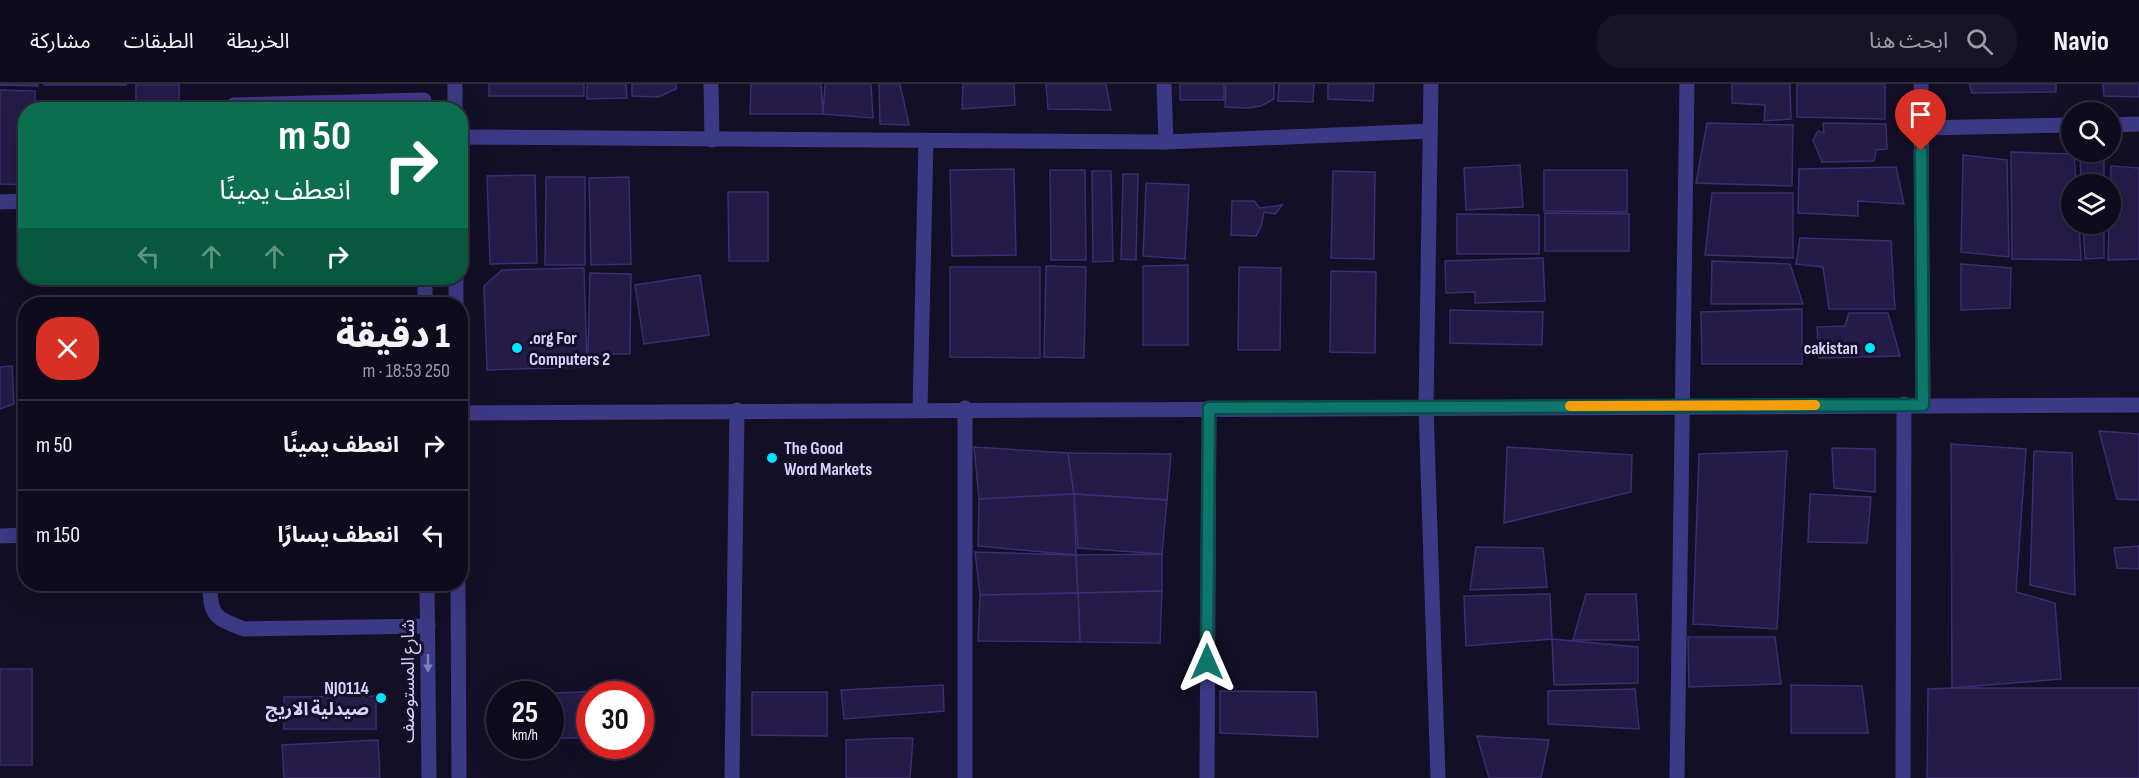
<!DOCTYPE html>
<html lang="ar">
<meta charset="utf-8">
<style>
body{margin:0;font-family:"Sofia Sans Condensed","Noto Sans Arabic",sans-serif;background:#171425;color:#f1f3f6;direction:rtl;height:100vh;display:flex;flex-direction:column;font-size:22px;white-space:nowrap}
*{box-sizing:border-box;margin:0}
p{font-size:20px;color:#9b9ba3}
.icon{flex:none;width:33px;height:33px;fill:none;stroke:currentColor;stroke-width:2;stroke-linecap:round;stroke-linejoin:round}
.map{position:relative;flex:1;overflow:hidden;direction:ltr}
.drawer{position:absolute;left:18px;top:213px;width:450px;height:294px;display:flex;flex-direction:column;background:#0e0b1c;border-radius:24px;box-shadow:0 6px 24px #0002,0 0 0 2px #2e2b3b;direction:rtl}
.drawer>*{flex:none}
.guide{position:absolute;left:18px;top:18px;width:450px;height:183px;border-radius:24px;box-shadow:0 6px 24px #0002,0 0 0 2px #2e2b3b;direction:rtl;background:#0b6e4f;color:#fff;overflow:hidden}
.fabs{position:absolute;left:2061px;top:18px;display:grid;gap:12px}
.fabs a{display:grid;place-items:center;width:60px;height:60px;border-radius:50%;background:#0e0b1c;box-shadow:0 6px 24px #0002,0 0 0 2px #2e2b3b;font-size:30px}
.speed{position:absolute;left:486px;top:597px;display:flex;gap:12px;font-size:30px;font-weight:700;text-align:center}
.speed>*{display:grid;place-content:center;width:78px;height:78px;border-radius:50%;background:#0e0b1c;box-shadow:0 6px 24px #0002,0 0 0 2px #2e2b3b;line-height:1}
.speed small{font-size:15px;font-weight:400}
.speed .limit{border:9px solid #d22;background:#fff;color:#111}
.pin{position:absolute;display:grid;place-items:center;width:51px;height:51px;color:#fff;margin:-62px -26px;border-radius:50% 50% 50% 0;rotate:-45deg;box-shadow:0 0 6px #0007}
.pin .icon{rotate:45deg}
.me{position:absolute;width:66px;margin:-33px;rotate:0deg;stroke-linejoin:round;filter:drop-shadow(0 0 4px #0008)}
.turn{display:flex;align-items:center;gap:21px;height:126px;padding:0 18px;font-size:27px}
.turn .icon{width:78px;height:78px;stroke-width:2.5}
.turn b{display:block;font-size:42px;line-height:51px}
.lanes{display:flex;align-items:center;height:57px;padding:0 18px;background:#0003;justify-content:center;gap:30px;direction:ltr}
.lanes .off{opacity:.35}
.round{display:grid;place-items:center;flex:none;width:63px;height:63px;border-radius:24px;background:#171425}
.headline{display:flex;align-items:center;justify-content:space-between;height:102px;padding:0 18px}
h1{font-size:36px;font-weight:800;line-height:45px}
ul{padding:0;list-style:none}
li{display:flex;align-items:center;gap:18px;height:90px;padding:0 18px;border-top:2px solid #2e2b3b}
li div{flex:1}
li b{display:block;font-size:22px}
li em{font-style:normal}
header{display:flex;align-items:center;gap:36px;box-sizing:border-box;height:84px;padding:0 30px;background:#0e0b1c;border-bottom:2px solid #2e2b3b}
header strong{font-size:28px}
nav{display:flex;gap:33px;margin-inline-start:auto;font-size:21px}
.search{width:420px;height:54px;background:#171425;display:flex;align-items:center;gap:15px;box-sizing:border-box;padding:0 21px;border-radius:24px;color:#9b9ba3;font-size:22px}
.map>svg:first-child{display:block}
.building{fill:#241b47;stroke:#3b2d73;stroke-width:1.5}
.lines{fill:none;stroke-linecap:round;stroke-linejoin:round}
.minor{stroke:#3d3a85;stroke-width:15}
.oneway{fill:#837fbc}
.route-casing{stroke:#0a4d48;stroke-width:15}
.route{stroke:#0f766e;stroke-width:10}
.slow{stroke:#f59e0b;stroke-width:10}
.poi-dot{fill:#00e5ff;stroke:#130f26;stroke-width:2}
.labels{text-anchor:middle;stroke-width:6;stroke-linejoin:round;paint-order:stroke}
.poi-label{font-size:18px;font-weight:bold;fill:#d9d4ff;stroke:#130f26;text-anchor:start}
.street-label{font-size:18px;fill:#d9d4ff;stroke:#130f26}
</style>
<header>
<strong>Navio</strong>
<div class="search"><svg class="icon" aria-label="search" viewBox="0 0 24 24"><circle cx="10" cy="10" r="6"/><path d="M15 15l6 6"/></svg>ابحث هنا</div>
<nav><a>الخريطة</a><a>الطبقات</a><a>مشاركة</a></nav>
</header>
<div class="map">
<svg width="2139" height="694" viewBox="0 0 2139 694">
<rect width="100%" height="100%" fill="#130f26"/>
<!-- building -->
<g class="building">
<path d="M0,0h38v2l-38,-1z"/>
<rect x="44" y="0" width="82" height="1"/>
<rect x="489" y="0" width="95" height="12"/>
<path d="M587,0h39l1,14 -40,1z"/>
<path d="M632,0h44v5l-18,8 -26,-1z"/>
<path d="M751,0h70l2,30h-73z"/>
<path d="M825,0h46l2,34 -50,-4z"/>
<path d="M879,0h21l9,41 -29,-1z"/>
<path d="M963,0h51l1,21 -53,4z"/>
<path d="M1046,0h60l5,26 -63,-1z"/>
<rect x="1180" y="0" width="44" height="16"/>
<path d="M1226,0h48v15l-13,7 -14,2 -22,-1z"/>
<path d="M1279,0h35l-1,18 -35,-1z"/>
<path d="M1328,0h46l-1,17 -45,-2z"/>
<path d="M1732,0h58l1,35 -27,2 1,-16 -33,-2z"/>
<path d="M1797,0h88v35l-88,-2z"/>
<path d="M1969,0h87v8l-84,1z"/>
<path d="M2103,0h36v13l-35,-1z"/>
<rect x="136" y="1" width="43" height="25"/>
<path d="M0,6l35,1v19h-9v75l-26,-1z"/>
<path d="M57,17h17v6h13v3h-33z"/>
<path d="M1707,39l86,2 -1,61 -96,-3z"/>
<path d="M1823,39l63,1 1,25 -11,1 -2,11 -52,1 -9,-22 5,-9 6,2z"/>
<path d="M2011,68l63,2 2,30h-4v40h7l2,36 -69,-1z"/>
<path d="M1963,71l44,5 2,97 -48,-5z"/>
<path d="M2080,73h24v27h-23z"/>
<path d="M1520,81l3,42 -57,3 -2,-42z"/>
<path d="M2111,82l28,2v91l-31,1z"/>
<path d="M1896,83l8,37 -46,-3v15l-60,-3 1,-44z"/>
<path d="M1014,85l2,86 -64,1 -2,-86z"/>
<path d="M1050,86h35l1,90h-35z"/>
<path d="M1544,86h83v42l-83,-1z"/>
<path d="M1092,87h19l2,90 -20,1z"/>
<path d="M1333,87l42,1 -1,87 -43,-1z"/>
<path d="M1123,90h15l-2,86 -15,-1z"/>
<path d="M535,91l2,88 -47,1 -3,-88z"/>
<path d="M546,93h39v88h-40z"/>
<path d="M629,93l2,87 -40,1 -2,-87z"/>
<path d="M1146,99l43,2 -4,74 -42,-3z"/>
<path d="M728,108h40v69h-39z"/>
<path d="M1712,109h81v65l-88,-3z"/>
<path d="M1232,117h22l6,7 22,-3 -7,9 -11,-2 -3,15 -5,9 -25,-1z"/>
<path d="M1545,129l84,1v37h-84z"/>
<path d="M1457,130l82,1v39h-82z"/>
<path d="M2083,140h21v34l-19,1z"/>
<path d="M1800,154l91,3 4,68h-66l-6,-42 -27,-3z"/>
<path d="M1543,174l2,43 -70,2v-11l-29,1 -1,-32z"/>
<path d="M1712,177l78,3 13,40h-92z"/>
<path d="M1961,180l50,4 -1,40 -49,2z"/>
<path d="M1188,181v80h-45v-79z"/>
<path d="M1046,182l40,1 -2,91 -40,-1z"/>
<path d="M950,183h90v91l-90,-1z"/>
<path d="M1239,183l42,1 -1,82h-42z"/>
<path d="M584,184l3,99 -100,3 -3,-84 18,-16z"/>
<path d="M1331,187l45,1 -1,81 -45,-1z"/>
<path d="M590,189l41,1 -1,80h-42z"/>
<path d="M700,191l9,60 -65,9 -9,-59z"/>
<path d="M1802,225v55h-100l-1,-52z"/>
<path d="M1450,226l93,2 -1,33 -92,-2z"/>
<path d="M1849,229h39l12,43 -81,2 -2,-31 28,-1z"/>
<path d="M12,282l2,38 -14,5v-42z"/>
<path d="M2099,347l40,3v66l-22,-1z"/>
<path d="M1951,360l75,5 -10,143 39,11 6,76 -109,9z"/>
<path d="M974,363l94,6 6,41 -95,5z"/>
<path d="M1507,363l125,8 -1,37 -127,31z"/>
<path d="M1832,364l43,1v43l-41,-4z"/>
<path d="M1787,367l-10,178 -84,-5 6,-170z"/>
<path d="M2034,367l38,2 3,142 -45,-10z"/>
<path d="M1068,369l103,1 -4,46 -93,-6z"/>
<path d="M1074,410l93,6 -5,54 -84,-6z"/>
<path d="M1074,410l2,61 -98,-9 1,-47z"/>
<path d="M1810,410l61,3 -4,46 -59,-1z"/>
<path d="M2139,462v23l-22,-1 -3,-20z"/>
<path d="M1476,463l67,1 4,39 -77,3z"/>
<path d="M975,468l101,3 2,38 -98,2z"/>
<path d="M1162,470v37l-84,2 -2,-38z"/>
<path d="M1162,507l-2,52 -80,-1 -2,-49z"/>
<path d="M1078,509l2,49 -102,-1 2,-46z"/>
<path d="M1550,510l2,45 -86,7 -2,-50z"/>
<path d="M1586,510h50l3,46h-66z"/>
<path d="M1688,553h87l6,47 -92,3z"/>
<path d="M1552,555l86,8v36l-84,2z"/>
<rect x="0" y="585" width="32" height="96"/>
<path d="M943,601l1,26 -100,8 -3,-29z"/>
<path d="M1791,601l71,1 6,47h-77z"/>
<path d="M1952,604h187v90h-212l1,-89z"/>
<path d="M1635,605l4,40 -91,-5v-33z"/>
<path d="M599,607v3h-9v44h-40v-44h-14z"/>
<path d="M1220,607l96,1 2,45 -98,-4z"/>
<path d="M752,608h75v44l-75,-1z"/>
<path d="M376,612v33h-92v-32z"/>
<path d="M1477,652l72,4 -8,38h-52z"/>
<path d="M893,654h20l-3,40h-64v-38z"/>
<path d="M378,656l2,38h-96l-2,-33z"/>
</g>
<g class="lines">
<!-- minor -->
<g class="minor">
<path d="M455,0v26"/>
<path d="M711,0l1,56"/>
<path d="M1164,0l2,58"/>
<path d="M1431,0l-5,323 12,371"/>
<path d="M1921,0l2,321"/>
<path d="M226,26l8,-5 190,-5"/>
<path d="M2110,41l29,-1"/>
<path d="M1921,44l151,-3"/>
<path d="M460,53l706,5 264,-11"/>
<path d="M0,118l26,-1"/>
<path d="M425,194v26"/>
<path d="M456,194v26"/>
<path d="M965,324v370"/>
<path d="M920,325l6,-268"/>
<path d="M460,329c560,-7 1120,-10 1679,-8"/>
<path d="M0,452l26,-1"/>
<path d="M210,500c0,32 5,34 34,45l184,-3"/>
<path d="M427,500l2,194"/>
<path d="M458,500l1,194"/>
<path d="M732,694l5,-368"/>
<path d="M1207,694l2,-370"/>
<path d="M1677,694l10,-694"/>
<path d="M1903,694l1,-374"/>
</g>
</g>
<!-- one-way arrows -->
<defs><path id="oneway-solid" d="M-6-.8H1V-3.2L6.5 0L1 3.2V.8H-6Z" transform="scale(1.5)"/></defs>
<use class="oneway" href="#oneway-solid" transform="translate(428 579) rotate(90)"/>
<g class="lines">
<!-- route casing -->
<g class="route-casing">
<path id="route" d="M1207,578l2,-254 714,-3 -2,-254"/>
</g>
<!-- route -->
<use href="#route" class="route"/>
<!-- slow -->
<path class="slow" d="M1570,322l245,-1"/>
</g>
<!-- markers -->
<g class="poi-dot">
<circle cx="517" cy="264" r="6"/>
<circle cx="1870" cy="264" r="6"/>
<circle cx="772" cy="374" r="6"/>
<circle cx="381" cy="614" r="6"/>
</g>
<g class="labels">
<!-- poi labels -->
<g class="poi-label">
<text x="529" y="260">.org For<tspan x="529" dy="21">Computers 2</tspan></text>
<text x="1858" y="270" text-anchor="end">cakistan</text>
<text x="784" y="370">The Good<tspan x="784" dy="21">Word Markets</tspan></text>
<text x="369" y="610" text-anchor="end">NJ0114<tspan x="369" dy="21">صيدلية الاريج</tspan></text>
</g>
<!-- street labels -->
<g class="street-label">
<text transform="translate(408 597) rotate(-90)" y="6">شارع المستوصف</text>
</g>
</g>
</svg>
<div class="fabs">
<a><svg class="icon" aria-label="search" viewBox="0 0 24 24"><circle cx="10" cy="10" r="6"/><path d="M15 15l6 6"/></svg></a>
<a><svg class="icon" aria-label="layers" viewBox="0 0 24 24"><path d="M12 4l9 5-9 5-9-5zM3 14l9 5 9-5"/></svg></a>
</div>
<div class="speed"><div>25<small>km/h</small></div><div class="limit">30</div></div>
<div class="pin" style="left:1921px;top:67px;background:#d93025"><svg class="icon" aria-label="arrive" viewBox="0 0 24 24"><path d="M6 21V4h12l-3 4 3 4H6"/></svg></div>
<svg class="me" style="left:1207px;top:578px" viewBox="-20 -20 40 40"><path d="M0-17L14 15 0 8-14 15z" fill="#0f766e" stroke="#fff" stroke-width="4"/></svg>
<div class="guide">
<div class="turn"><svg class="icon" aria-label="right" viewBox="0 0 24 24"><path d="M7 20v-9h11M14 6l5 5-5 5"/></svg><div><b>50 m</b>انعطف يمينًا</div></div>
<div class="lanes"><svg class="icon off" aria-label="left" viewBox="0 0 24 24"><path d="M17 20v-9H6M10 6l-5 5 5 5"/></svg><svg class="icon off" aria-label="ahead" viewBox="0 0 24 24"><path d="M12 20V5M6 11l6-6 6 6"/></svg><svg class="icon off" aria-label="ahead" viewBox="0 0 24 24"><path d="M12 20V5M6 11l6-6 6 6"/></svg><svg class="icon" aria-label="right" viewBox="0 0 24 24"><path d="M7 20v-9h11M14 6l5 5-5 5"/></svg></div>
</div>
<section class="drawer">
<div class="headline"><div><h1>1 دقيقة</h1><p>250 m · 18:53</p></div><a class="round" style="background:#d93025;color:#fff"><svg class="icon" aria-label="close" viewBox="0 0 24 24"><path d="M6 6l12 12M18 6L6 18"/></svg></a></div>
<ul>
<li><svg class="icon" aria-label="right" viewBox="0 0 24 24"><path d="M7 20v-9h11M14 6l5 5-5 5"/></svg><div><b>انعطف يمينًا</b></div><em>50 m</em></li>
<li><svg class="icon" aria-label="left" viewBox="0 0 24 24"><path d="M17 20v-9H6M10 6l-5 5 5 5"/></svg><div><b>انعطف يسارًا</b></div><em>150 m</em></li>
</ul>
</section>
</div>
